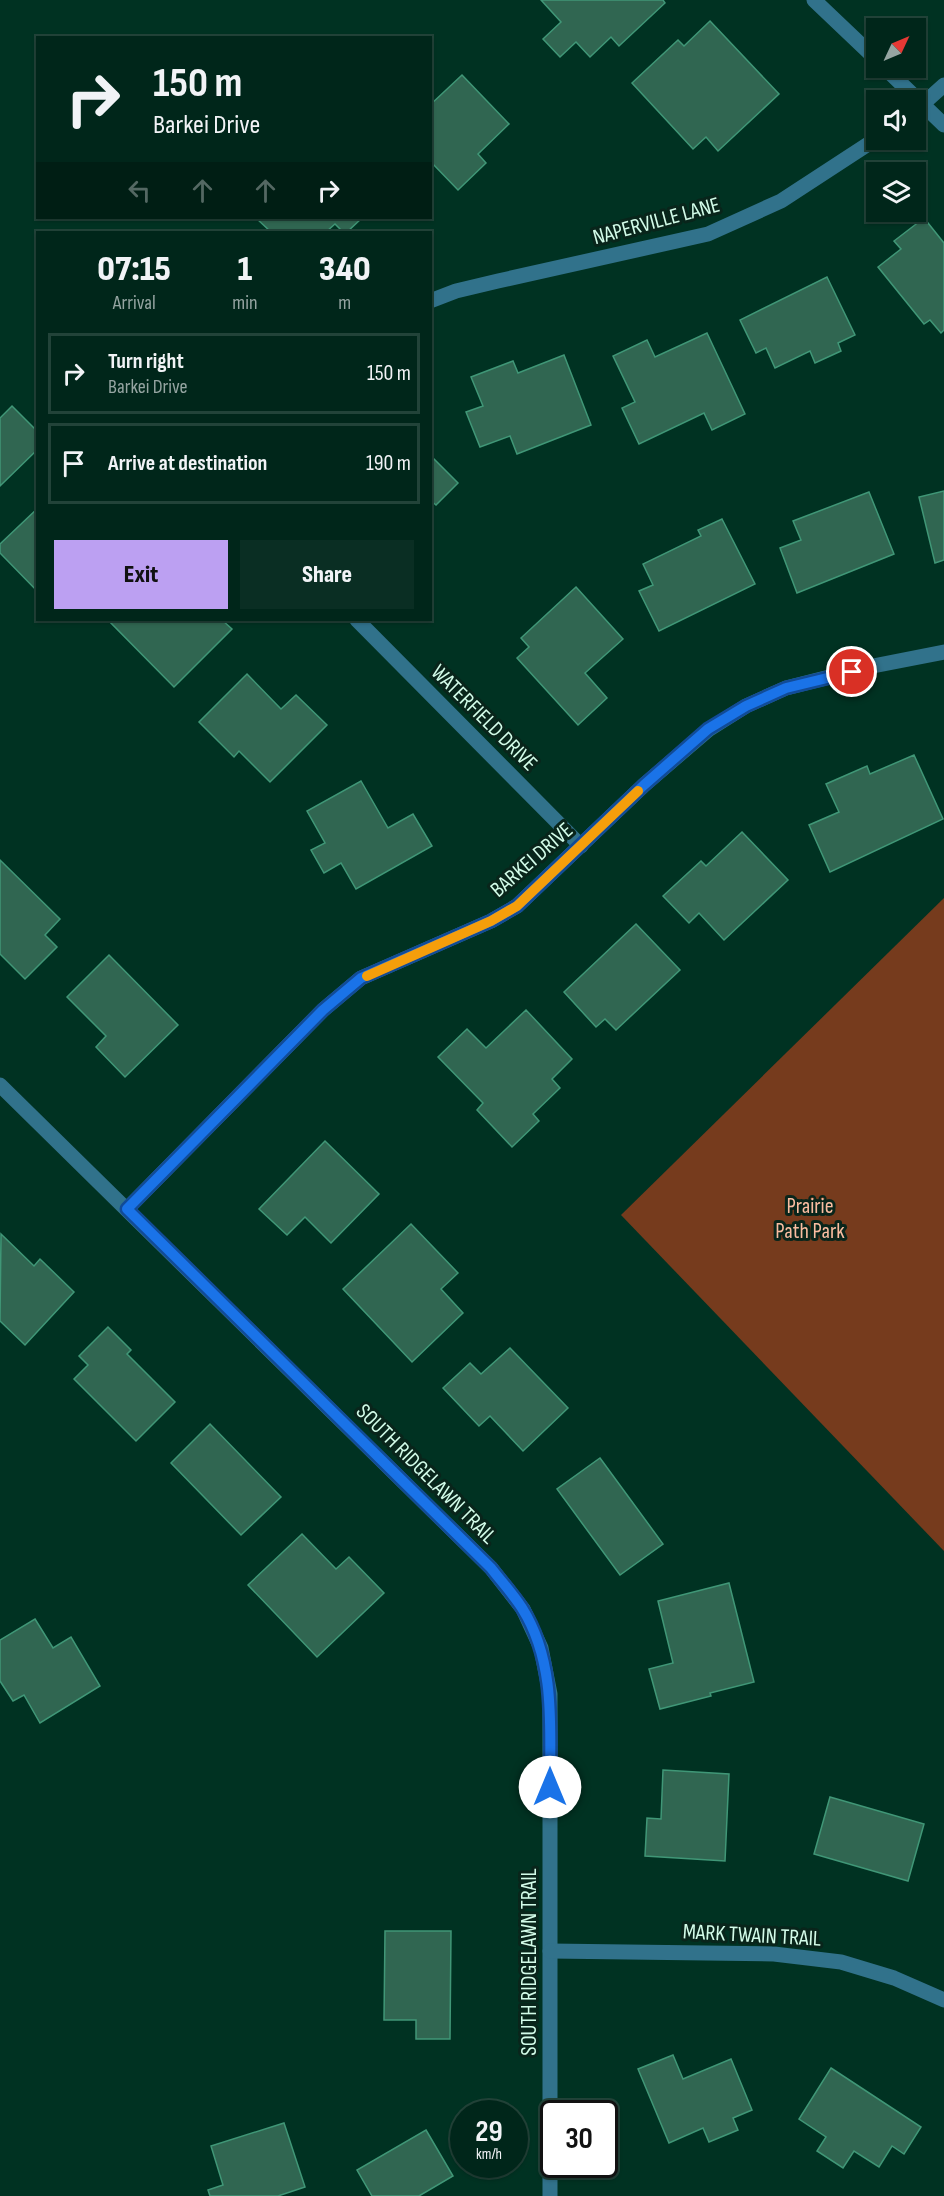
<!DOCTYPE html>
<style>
body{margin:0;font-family:"Sofia Sans Condensed",sans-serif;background:#0a2e23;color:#f1f3f6;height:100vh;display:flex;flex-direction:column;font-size:22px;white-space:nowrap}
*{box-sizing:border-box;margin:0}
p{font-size:20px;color:#95a5a2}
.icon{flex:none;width:33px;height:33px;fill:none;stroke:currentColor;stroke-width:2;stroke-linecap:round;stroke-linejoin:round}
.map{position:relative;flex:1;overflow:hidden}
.panel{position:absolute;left:36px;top:231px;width:396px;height:390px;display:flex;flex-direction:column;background:#00261a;border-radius:0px;box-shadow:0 2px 4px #0004,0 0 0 2px #224339}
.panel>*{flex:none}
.guide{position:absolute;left:36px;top:36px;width:396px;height:183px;border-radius:0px;box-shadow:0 2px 4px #0004,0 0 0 2px #224339;background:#00261a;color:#f1f3f6;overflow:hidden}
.needle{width:39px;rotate:46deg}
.fabs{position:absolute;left:866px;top:18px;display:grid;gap:12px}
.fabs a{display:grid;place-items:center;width:60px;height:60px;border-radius:0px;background:#00261a;box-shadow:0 2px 4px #0004,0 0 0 2px #224339;font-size:30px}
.speed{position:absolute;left:450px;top:2100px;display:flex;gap:12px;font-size:30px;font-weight:700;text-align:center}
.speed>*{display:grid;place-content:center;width:78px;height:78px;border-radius:50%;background:#00261a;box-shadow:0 2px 4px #0004,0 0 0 2px #224339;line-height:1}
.speed small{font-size:15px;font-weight:400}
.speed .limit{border:3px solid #111;border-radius:9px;background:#fff;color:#111}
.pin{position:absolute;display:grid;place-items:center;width:51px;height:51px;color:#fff;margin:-26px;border:3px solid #fff;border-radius:50%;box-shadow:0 2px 6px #0007}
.me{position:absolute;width:66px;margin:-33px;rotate:0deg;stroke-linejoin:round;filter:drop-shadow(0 0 4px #0008)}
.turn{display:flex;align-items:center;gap:21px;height:126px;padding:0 18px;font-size:27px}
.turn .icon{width:78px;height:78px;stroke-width:2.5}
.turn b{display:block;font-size:42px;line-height:51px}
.lanes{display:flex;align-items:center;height:57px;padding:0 18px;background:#0003;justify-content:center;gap:30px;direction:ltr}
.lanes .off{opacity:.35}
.eta{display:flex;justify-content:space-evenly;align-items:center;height:102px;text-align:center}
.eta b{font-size:36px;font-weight:800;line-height:42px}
.action{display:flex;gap:12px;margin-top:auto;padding:12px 18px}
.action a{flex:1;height:69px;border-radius:0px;background:#bca0f2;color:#111;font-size:24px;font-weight:800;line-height:69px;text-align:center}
.action a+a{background:#0a2e23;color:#f1f3f6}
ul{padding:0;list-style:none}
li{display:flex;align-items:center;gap:18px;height:81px;margin:0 12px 9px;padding:0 6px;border:3px solid #224339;border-radius:0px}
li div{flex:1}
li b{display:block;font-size:22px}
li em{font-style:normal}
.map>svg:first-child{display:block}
.green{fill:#763b1d}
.building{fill:#306651;stroke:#409777;stroke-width:1.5}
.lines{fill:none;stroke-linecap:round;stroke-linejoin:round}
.minor{stroke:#31728b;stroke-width:15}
.route-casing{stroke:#114b97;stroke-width:15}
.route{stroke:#1a73e8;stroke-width:10}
.slow{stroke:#f59e0b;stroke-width:10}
.labels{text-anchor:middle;stroke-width:6;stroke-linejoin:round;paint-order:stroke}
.street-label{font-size:22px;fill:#d3fce9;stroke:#09251b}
.park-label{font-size:22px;fill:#fabda1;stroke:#09251b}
</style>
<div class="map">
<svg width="944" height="2196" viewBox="0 0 944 2196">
<rect width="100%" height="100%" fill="#003222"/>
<!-- green -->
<path class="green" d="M944,898v653l-323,-336z"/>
<!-- building -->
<g class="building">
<path d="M541,0h122l2,3 -46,43 -8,-9 -21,20 -14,-15 -16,15 -17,-18 18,-17z"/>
<path d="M710,21l69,73 -61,57 -12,-14 -13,12 -61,-66 46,-43 6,6z"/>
<path d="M462,75l47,49 -31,30 8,9 -28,27 -28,-29v-56z"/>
<path d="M256,218h106l-15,14h-4l-8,-8 -9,8h-55z"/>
<path d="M924,218l20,25v87l-3,3 -11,-13 -6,4 -46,-57 23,-18 -7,-8z"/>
<path d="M827,277l28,58 -17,8 3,8 -26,12 -5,-12 -35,17 -9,-20 -10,5 -16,-33z"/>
<path d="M707,333l38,81 -33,16 -8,-17 -65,31 -17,-36 13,-6 -22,-46 34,-16 8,17z"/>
<path d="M564,355l27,70 -74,29 -7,-18 -30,11 -14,-35 17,-6 -12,-29 42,-16 5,12z"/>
<path d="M12,406l26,26v17l-38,37v-68z"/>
<path d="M430,455l28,28 -22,22 -6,-5z"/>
<path d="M944,491v69l-9,3 -16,-66z"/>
<path d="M869,492l25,62 -97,39 -17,-45 21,-8 -8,-19z"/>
<path d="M38,508v84l-38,-39v-9z"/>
<path d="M722,519l33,65 -96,47 -20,-40 14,-6 -10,-21 58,-28 -3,-6z"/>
<path d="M576,587l47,52 -38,34 22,25 -29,27 -61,-67 12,-11 -8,-9z"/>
<path d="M113,620h109l10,9 -58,58 -64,-65z"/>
<path d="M247,674l34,35 15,-14 31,30 -57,57 -31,-31 -5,6 -35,-35z"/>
<path d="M914,755l29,64 -113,53 -21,-47 30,-13 -13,-28 41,-18 3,8z"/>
<path d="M361,781l27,47 25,-14 19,32 -76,43 -15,-26 -17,10 -13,-23 14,-7 -18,-32z"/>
<path d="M742,832l46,48 -64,60 -25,-27 -10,10 -26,-27 38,-35 5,5z"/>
<path d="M0,860l60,59 -15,16 12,12 -32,32 -25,-25z"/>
<path d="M636,924l44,46 -64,60 -11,-11 -9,8 -32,-35z"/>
<path d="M109,955l69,70 -53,52 -29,-30 10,-11 -39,-39z"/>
<path d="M526,1010l46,49 -20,20 8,9 -27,26 6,7 -27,26 -35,-37 6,-7 -45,-46 29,-28 19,19z"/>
<path d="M325,1141l54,53 -48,49 -26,-26 -18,18 -28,-26z"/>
<path d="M411,1224l47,49 -17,16 22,24 -51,49 -69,-73z"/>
<path d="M1,1234l33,32 6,-7 34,33 -49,53 -25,-24z"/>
<path d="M108,1327l23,23 -4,4 48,48 -39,39 -62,-62 14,-14 -9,-9z"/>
<path d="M510,1348l58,60 -45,43 -33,-35 -11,10 -36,-38 27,-25 11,11z"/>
<path d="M210,1424l71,73 -40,38 -70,-72z"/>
<path d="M600,1458l63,86 -43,31 -63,-86z"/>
<path d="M302,1534l34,35 13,-12 35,36 -67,64 -69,-72z"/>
<path d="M729,1583l25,99 -44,11 1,3 -51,13 -11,-40 24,-6 -15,-62z"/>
<path d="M35,1619l18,29 18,-11 29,49 -60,37 -16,-28 -11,6 -13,-20v-41z"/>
<path d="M663,1770l66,4 -4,87 -80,-5 2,-38 14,1z"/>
<path d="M830,1797l94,27 -16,57 -94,-27z"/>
<path d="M385,1931h66l-1,108h-34v-19h-32z"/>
<path d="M673,2055l10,24 48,-20 21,51 -19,8 5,12 -29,12 -6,-14 -34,15 -31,-74z"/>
<path d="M831,2068l90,59 -17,27 -12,-8 -13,21 -25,-16 -11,17 -26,-17 9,-14 -27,-18z"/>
<path d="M284,2123l21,64 -27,9h-68l-2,-6 15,-5 -12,-39z"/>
<path d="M426,2130l27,46 -34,20h-47l-15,-26z"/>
</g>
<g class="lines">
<!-- minor -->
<g class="minor">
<path d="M814,0l62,59"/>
<path d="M885,68l59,57"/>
<path d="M915,111l29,-26"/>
<path d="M430,301l26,-10 42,-10 210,-47 73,-33 95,-62"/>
<path d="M357,620l224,226"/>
<path d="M0,1085l491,483 32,41 18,39 9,46v502"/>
<path d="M127,1209l196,-199 38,-32 130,-57 26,-15 127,-121 64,-55 38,-24 40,-18 87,-22 71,-14"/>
<path d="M550,1951l224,3 67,8 53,16 50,22"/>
</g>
</g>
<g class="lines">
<!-- route casing -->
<g class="route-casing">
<path id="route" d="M550,1787c0,-60 6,-125 -28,-179 -9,-14 -21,-27 -31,-40l-364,-359 196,-199 38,-32 130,-57 26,-15 127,-121 64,-56 38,-23 40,-18 66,-16"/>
</g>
<!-- route -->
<use href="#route" class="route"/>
<!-- slow -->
<path class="slow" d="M367,976l124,-55 26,-15 121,-115"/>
</g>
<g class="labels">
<!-- street labels -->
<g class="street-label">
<text transform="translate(656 220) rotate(-15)" y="8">NAPERVILLE LANE</text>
<text transform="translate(485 717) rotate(45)" y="8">WATERFIELD DRIVE</text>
<text transform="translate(531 859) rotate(-41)" y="8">BARKEI DRIVE</text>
<text transform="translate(427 1473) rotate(45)" y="8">SOUTH RIDGELAWN TRAIL</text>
<text transform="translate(752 1934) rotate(3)" y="8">MARK TWAIN TRAIL</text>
<text transform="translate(528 1962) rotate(-90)" y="8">SOUTH RIDGELAWN TRAIL</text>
</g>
<!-- park labels -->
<g class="park-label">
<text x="810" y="1213">Prairie<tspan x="810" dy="25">Path Park</tspan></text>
</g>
</g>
</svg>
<div class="fabs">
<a><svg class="needle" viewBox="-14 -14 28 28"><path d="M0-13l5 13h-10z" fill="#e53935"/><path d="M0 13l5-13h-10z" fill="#95a5a2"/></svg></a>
<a><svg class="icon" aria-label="sound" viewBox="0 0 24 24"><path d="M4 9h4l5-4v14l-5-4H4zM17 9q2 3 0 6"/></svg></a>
<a><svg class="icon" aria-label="layers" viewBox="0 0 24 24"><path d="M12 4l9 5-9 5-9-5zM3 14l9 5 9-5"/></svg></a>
</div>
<div class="speed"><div>29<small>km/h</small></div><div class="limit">30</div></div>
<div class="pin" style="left:852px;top:672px;background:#d93025"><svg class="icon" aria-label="arrive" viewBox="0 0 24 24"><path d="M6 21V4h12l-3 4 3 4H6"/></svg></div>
<svg class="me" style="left:550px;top:1787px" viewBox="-20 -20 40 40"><circle r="19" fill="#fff"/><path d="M0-13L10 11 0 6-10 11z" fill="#1a73e8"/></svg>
<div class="guide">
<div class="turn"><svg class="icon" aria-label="right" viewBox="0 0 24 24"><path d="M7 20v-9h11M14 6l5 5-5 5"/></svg><div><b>150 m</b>Barkei Drive</div></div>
<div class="lanes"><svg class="icon off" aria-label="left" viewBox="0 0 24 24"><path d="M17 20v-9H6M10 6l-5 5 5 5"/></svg><svg class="icon off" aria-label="ahead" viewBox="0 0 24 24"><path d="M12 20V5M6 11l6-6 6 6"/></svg><svg class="icon off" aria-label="ahead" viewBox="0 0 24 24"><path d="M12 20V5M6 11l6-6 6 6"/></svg><svg class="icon" aria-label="right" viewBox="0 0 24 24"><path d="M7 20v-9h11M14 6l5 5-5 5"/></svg></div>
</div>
<section class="panel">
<div class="eta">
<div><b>07:15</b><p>Arrival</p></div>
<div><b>1</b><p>min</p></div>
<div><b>340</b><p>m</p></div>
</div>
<ul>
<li><svg class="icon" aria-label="right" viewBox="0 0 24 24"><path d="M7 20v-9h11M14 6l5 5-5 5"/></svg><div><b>Turn right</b><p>Barkei Drive</p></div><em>150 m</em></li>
<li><svg class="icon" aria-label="arrive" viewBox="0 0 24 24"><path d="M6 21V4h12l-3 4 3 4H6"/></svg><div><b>Arrive at destination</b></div><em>190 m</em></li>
</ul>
<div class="action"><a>Exit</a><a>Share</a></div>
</section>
</div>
